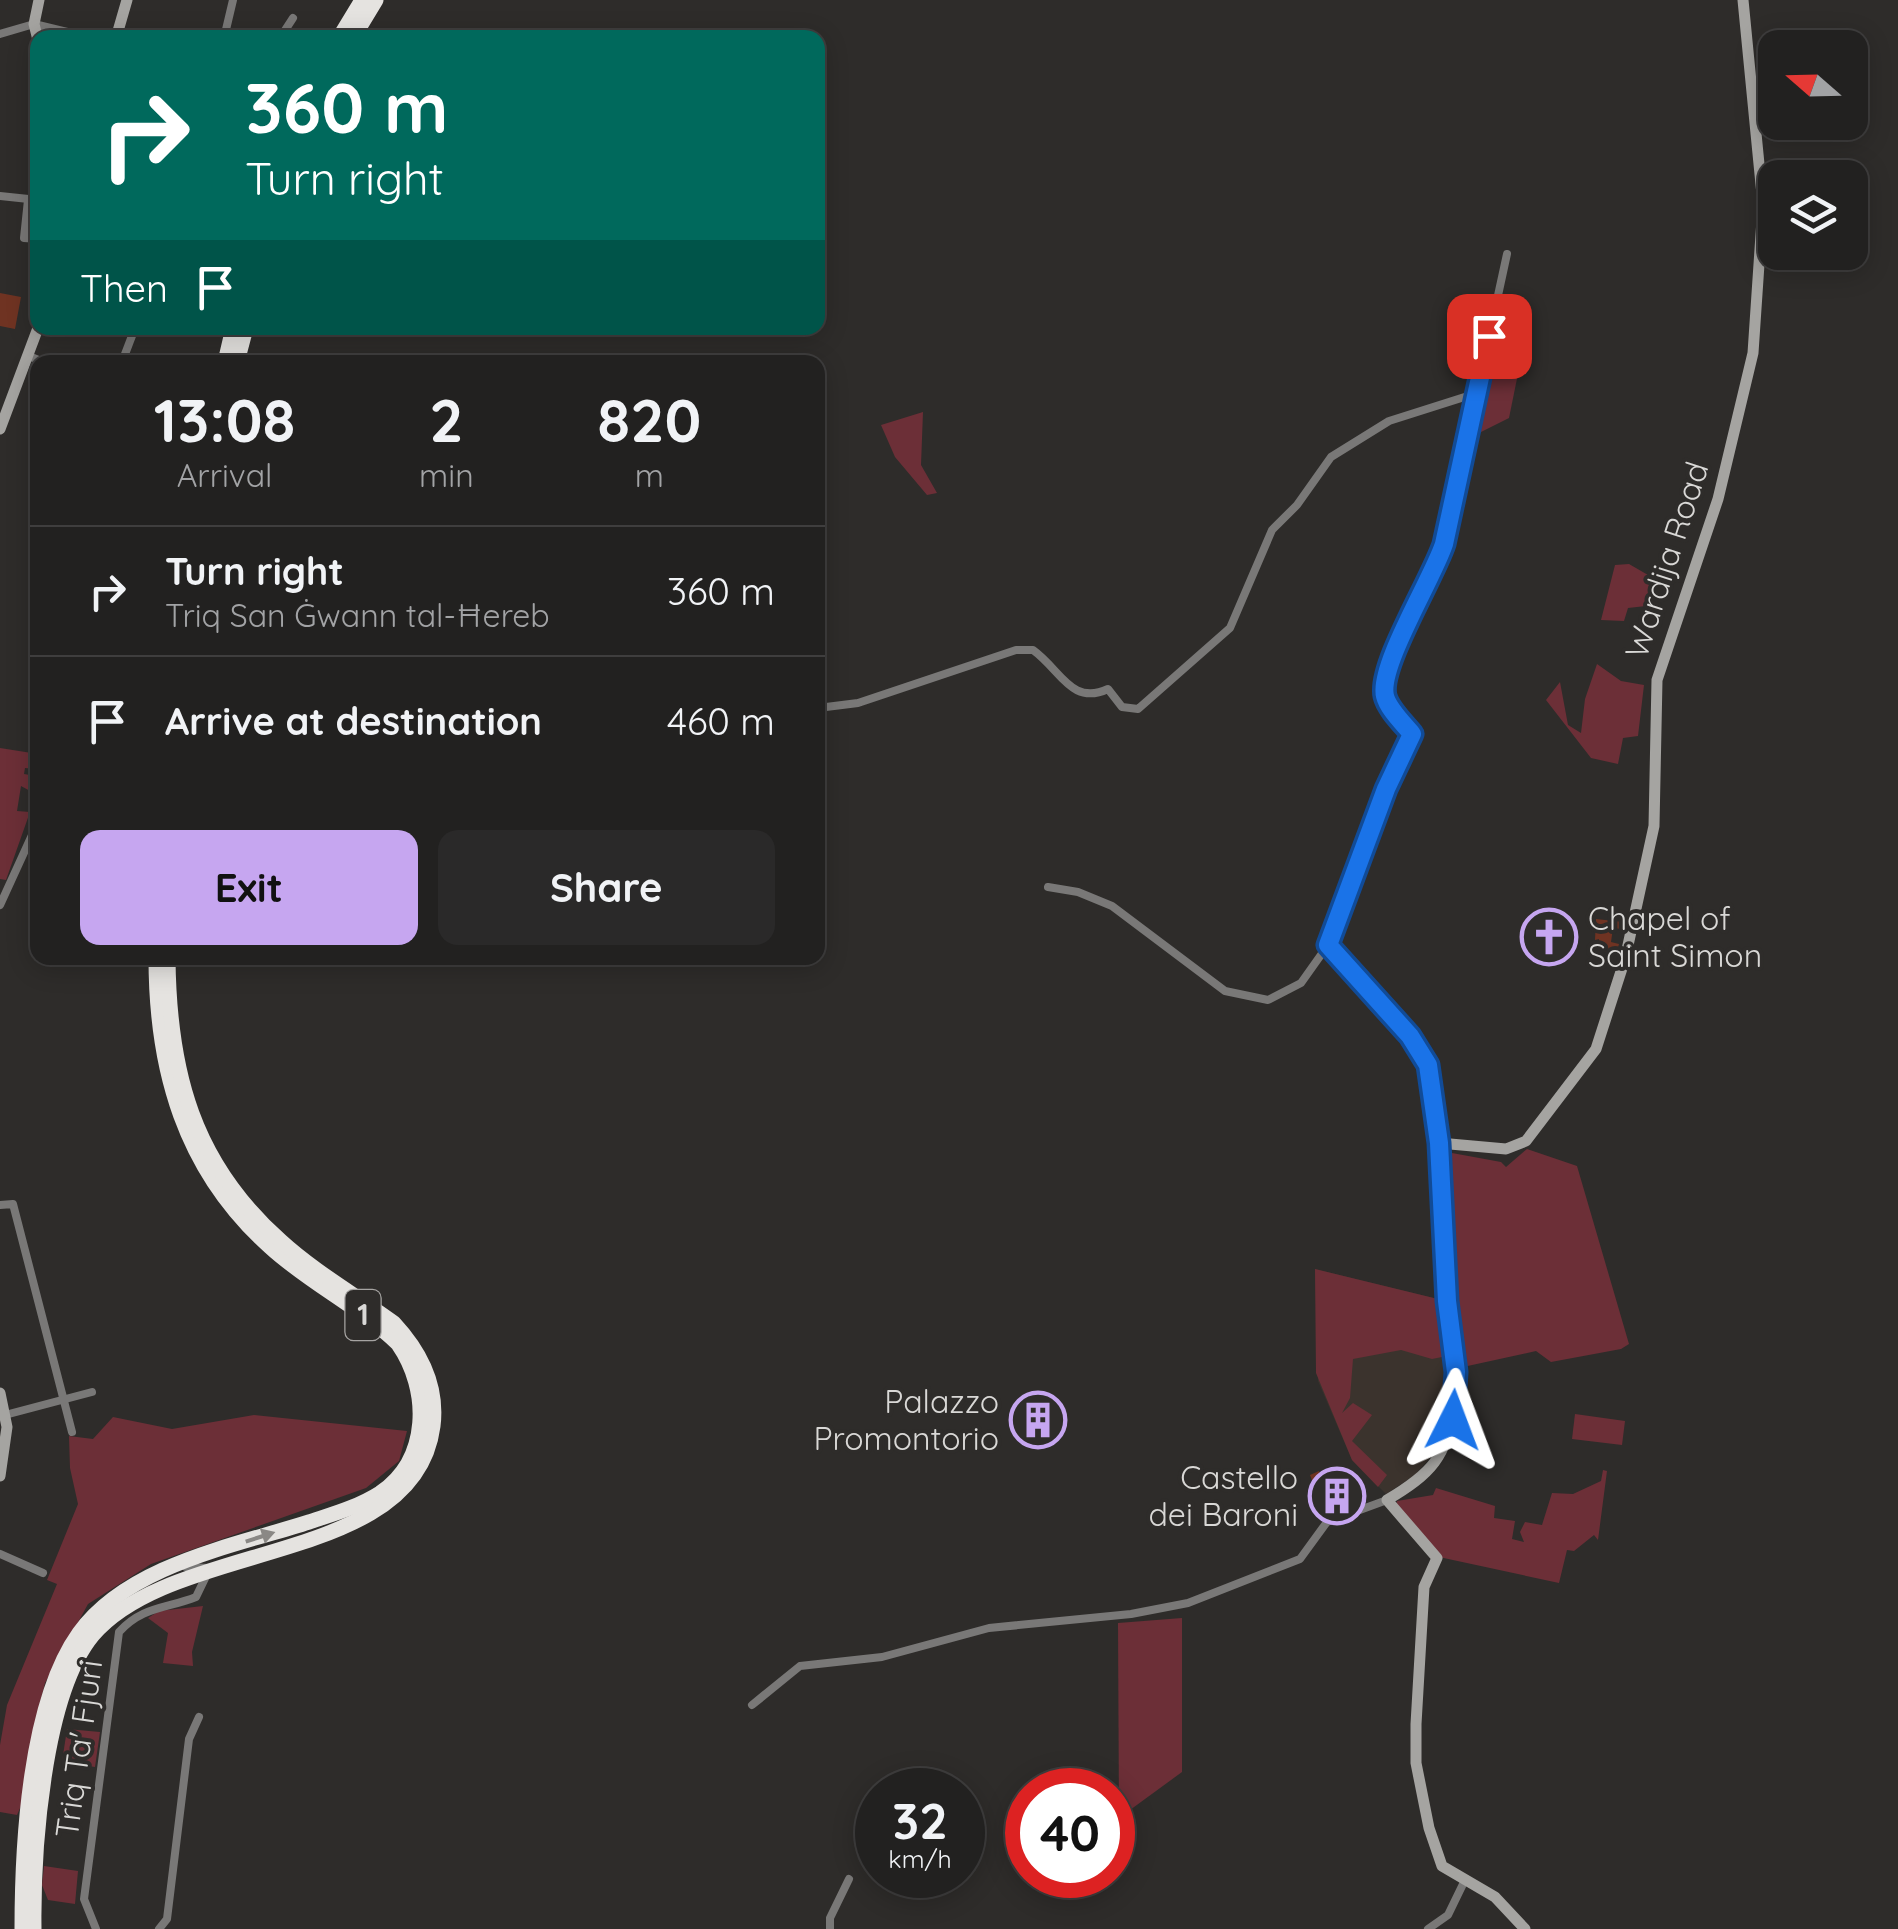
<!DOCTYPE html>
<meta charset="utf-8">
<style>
body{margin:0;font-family:Quicksand,sans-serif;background:#2a2929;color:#f1f3f6;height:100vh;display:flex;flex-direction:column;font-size:38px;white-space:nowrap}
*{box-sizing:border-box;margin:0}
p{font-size:32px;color:#a2a3a5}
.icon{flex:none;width:55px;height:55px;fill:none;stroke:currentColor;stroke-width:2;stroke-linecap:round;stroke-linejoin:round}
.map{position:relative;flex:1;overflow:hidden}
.side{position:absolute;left:30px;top:355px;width:795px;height:610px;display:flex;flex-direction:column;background:#222120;border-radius:20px;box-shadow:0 5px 25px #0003,0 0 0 2px #3f3e3e}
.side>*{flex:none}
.guide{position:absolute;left:30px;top:30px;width:795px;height:305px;border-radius:20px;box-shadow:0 5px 25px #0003,0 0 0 2px #3f3e3e;background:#00695c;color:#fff;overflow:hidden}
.needle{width:65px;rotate:290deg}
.buttons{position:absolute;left:1758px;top:30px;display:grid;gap:20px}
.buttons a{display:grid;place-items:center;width:110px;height:110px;border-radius:20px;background:#222120;box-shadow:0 5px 25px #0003,0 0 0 2px #3f3e3e;font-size:50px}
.speed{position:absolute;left:855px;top:1768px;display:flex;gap:20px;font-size:50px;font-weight:700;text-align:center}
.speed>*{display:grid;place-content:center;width:130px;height:130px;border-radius:50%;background:#222120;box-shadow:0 5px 25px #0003,0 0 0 2px #3f3e3e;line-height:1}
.speed small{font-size:25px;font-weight:400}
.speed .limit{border:15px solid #d22;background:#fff;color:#111}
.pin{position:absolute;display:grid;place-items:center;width:85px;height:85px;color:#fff;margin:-42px;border-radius:20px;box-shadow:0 5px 15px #0006}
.me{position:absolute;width:110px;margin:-55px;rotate:3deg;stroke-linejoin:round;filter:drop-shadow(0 0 8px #0008)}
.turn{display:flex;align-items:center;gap:35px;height:210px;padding:0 50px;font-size:45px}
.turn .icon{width:130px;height:130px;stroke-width:2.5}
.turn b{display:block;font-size:70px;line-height:85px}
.then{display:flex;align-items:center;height:95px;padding:0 50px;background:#0003;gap:20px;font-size:38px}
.eta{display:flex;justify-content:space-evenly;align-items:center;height:170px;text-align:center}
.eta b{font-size:60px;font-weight:700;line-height:70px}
.primary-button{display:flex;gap:20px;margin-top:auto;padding:20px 50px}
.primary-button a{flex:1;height:115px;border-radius:20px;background:#c6a6f0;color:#111;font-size:40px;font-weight:700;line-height:115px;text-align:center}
.primary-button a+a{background:#2a2929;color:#f1f3f6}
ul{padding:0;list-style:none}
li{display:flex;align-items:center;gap:30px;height:130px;padding:0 50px;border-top:2px solid #3f3e3e}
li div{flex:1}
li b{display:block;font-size:38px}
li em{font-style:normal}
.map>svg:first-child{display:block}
.built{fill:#3b332d}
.green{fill:#6c2f37}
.building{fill:#6f3322}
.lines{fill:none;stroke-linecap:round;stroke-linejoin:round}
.street{stroke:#797877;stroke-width:8}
.secondary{stroke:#a5a4a1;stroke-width:11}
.highway{stroke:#e5e3e0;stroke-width:15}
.oneway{fill:#8a8885}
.route-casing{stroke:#114b97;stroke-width:25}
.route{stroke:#1a73e8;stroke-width:18}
.labels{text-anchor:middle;stroke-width:8;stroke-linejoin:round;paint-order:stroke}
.shield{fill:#2e2c2a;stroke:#a6a4a2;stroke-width:2.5}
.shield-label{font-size:30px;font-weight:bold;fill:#d9d8d6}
.street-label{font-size:32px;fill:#d9d8d6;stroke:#2e2c2a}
.poi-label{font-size:32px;fill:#d9d8d6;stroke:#2e2c2a;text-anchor:end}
</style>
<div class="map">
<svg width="1898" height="1929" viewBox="0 0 1898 1929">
<rect width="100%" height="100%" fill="#2e2c2a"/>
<!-- built -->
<path class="built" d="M1315,1269l127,31 8,92 -6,38 -10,23 -19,22 -29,19 -34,-34 -34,-79z"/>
<!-- green -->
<g class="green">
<path d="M1510,302l13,47 -14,69 -36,18 23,-115z"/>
<path d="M923,412l-2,53 16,28 -10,2 -32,-38 -14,-32z"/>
<path d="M1629,564l19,11 8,43h-4l-6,-12 -18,2 -4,13 -23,-1 14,-55z"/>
<path d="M1597,664l24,17 23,4 -6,51 -15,2 -5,26 -27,-6 -45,-58 14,-18 8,43 13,8 4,-34z"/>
<path d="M0,748l38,6 -1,15 -12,-1 -1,6 12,2 -4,16 -11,-6 -4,25 13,1 -24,68 -6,-1z"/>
<path d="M1527,1149l50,17 52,178 -8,5 -70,13 -15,-11 -73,16 -12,-81 -8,-122 3,-9 6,-2 49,9 5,5z"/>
<path d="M1315,1269l127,31 5,56 -15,3 -31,-9 -48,9 -3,39 -8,15 11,-10 19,12 -20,26 35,34 -9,12 -26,-27 -36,-87z"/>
<path d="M1575,1414l50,7 -3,24 -50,-6z"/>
<path d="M254,1415l153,16 -8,30 -33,27 -215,76 -63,40 -43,79 -13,53 -7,61 -8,18 -17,-3v-67l7,-40 50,-121 -10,-4 31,-76 -8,-36 -1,-32 24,3 20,-22 59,12z"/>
<path d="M1603,1470l4,1 -9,69 -4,-5 -20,16 -7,-1 -8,33 -120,-26 -43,-51 1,-5 36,-6 3,-7 59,18 -1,12 21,3 -3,18 12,3 -4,-10 5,-10 17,3 10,-32 21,1 28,-13z"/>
<path d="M203,1606l-11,46 1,14 -30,-3 5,-30 -20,-15 11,-7z"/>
<path d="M1182,1618v154l-63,46 -1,-195z"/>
<path d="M67,1729l33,3 -5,35 -33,-5z"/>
<path d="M44,1866l34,5 -3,33 -27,-4 -6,-15z"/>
</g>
<!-- building -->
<g class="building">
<path d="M0,293l21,4 -6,32 -15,-3z"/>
<path d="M1596,919l27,3 -1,7 -9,-1 -2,14 8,2 -2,7 -18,1v-13l-4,1z"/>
<path d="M1032,1391l26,21 -2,3 4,3 -4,5 4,3 -15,20 -4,-4 -4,5 -17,-13 5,-7 -13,-10z"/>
<path d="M1319,1471l5,16 7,-3 1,6 19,-8 8,20 -34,13 -15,-40z"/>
</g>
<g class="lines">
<!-- street -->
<g class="street">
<path d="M0,34l34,-10 58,14"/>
<path d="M224,38l9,-38"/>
<path d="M280,38l13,-20"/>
<path d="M0,196l38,4"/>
<path d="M28,200l-4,38 14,1"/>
<path d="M29,356l14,6"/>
<path d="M122,362l13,-34"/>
<path d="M818,708l40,-5 158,-53h17c28,20 38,56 75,39l14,18 16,2 92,-81 42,-98 25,-25 34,-48 58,-36 85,-27"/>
<path d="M1048,887l30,5 34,14 113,85 43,9 33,-17 27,-38 58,-156 26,-55c-8,-10 -24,-25 -27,-38 -7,-30 48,-118 59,-152l63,-290"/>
<path d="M0,905l38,-83"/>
<path d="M1328,945l82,91 19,29 10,78"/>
<path d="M0,1205l13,-1 59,228"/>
<path d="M5,1415l87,-23"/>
<path d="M0,1554l43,19"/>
<path d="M752,1705l48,-39 82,-9 107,-29 142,-14 57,-11 112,-44 27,-37 60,-22"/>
<path d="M96,1929l-12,-30 35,-267c24,-26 47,-23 77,-35l14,-29 -24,-1"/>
<path d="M159,1929l8,-10 22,-180 10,-22"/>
<path d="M830,1929v-11l19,-39"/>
<path d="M1428,1929l20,-14 16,-33"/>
</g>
<!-- secondary -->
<g class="secondary">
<path d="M116,38l11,-38"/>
<path d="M38,40l-4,-16 5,-24"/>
<path d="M0,429l38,-101"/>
<path d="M0,1393l7,34 -7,49"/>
<path d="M1525,1929l-30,-32 -53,-31 -13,-38 -13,-65v-39l8,-137 13,-29 -50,-58c44,-26 60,-43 68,-95l-16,-262 67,6 20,-8 70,-92 29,-90 29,-133 3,-146 61,-181 35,-146 10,-148 -20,-205"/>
</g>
<!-- highway -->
<g class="highway">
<path d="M339,38l23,-38"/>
<path d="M353,38l23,-38"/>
<path d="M225,362l8,-34"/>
<path d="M237,362l9,-34"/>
<path d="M22,1929c0,-84 7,-226 57,-296 49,-68 155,-87 230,-111 24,-8 49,-15 71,-29 50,-34 50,-103 18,-149 -38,-37 -89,-61 -128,-97 -86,-77 -114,-177 -114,-289"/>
<path d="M34,1929c-1,-77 9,-234 59,-294 82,-96 322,-68 340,-209 5,-40 -13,-75 -39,-103 -37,-27 -79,-51 -113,-82 -88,-78 -112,-169 -113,-283"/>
</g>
</g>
<!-- one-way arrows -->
<defs><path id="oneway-solid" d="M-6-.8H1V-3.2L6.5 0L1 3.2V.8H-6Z" transform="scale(2.5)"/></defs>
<use class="oneway" href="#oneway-solid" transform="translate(260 1537) rotate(-18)"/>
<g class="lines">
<!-- route casing -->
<g class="route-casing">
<path id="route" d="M1453,1420l3,-48 -9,-71 -8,-158 -11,-78 -18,-29 -82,-91 58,-156 26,-55c-8,-10 -24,-25 -27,-38 -7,-30 48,-118 59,-152l45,-208"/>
</g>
<!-- route -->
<use href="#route" class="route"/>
</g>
<!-- icons -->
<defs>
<g id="church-ring" transform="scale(2.875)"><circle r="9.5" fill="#2e2c2a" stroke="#c6a6f0" stroke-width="1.5"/><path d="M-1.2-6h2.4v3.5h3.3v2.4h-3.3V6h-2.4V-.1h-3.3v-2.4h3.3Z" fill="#c6a6f0"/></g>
<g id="building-ring" transform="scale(2.875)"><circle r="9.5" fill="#2e2c2a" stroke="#c6a6f0" stroke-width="1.5"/><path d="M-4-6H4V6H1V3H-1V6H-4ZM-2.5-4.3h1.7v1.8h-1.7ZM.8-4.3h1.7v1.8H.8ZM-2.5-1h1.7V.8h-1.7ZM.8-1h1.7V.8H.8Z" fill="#c6a6f0"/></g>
</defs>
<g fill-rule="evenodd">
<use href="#church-ring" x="1549" y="937"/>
<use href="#building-ring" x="1038" y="1420"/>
<use href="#building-ring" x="1337" y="1496"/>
</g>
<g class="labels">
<!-- shield labels -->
<rect class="shield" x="345.5" y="1290" width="35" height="50" rx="8"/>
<g class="shield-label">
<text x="363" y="1325">1</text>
</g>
<!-- street labels -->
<g class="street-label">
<text transform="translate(1667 560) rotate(-72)" y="11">Wardija Road</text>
<text transform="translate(79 1749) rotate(-82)" y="11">Triq Ta' Fjuri</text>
</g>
<!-- poi labels -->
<g class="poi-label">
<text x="1588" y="930" text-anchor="start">Chapel of<tspan x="1588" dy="37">Saint Simon</tspan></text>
<text x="999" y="1413">Palazzo<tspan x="999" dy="37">Promontorio</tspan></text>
<text x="1298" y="1489">Castello<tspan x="1298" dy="37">dei Baroni</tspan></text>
</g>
</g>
</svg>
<div class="buttons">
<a><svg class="needle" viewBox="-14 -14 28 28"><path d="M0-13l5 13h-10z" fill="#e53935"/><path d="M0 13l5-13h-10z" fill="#a2a3a5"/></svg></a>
<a><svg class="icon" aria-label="layers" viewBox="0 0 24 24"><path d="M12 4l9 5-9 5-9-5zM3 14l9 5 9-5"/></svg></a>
</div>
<div class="speed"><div>32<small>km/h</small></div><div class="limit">40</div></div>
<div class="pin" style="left:1489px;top:336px;background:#d93025"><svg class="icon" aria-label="arrive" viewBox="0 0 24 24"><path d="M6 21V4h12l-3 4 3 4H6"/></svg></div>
<svg class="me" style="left:1453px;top:1420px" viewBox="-20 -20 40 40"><path d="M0-17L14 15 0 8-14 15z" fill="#1a73e8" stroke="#fff" stroke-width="4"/></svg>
<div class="guide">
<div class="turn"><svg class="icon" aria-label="right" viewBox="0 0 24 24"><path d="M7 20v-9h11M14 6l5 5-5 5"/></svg><div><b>360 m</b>Turn right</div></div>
<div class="then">Then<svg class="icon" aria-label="arrive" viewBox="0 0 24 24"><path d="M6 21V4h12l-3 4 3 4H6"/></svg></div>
</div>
<section class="side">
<div class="eta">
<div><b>13:08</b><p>Arrival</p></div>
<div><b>2</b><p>min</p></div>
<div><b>820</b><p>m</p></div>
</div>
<ul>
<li><svg class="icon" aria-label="right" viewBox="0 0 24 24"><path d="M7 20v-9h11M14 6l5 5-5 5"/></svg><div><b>Turn right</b><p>Triq San Ġwann tal-Ħereb</p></div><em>360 m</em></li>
<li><svg class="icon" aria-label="arrive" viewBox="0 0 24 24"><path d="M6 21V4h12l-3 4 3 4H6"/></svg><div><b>Arrive at destination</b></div><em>460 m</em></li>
</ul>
<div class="primary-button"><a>Exit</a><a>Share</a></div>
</section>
</div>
